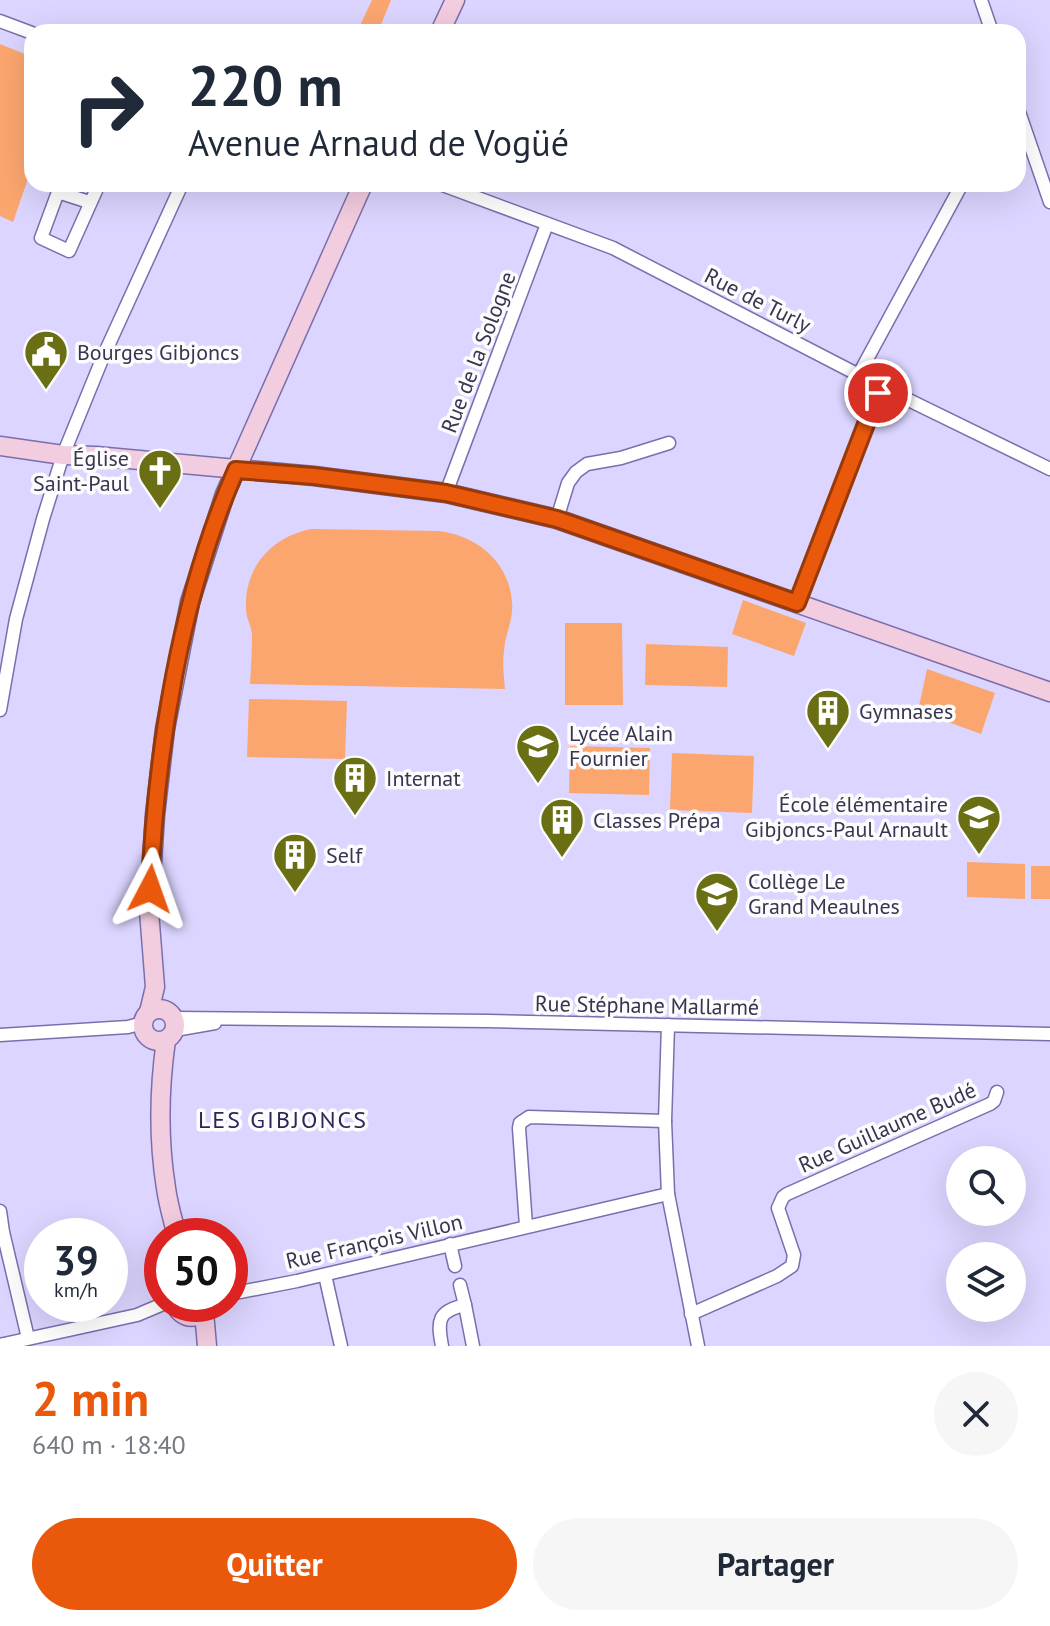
<!DOCTYPE html>
<html lang="fr">
<meta charset="utf-8">
<style>
body{margin:0;font-family:"PT Sans",sans-serif;background:#f6f6f7;color:#1f2937;height:100vh;display:flex;flex-direction:column;font-size:30px;white-space:nowrap}
*{box-sizing:border-box;margin:0}
p{font-size:26px;color:#747a83}
.icon{flex:none;width:44px;height:44px;fill:none;stroke:currentColor;stroke-width:2;stroke-linecap:round;stroke-linejoin:round}
.map{position:relative;height:1346px;overflow:hidden}
.drawer{display:flex;flex-direction:column;background:#fff;flex:1}
.drawer>*{flex:none}
.banner{position:absolute;left:24px;top:24px;width:1002px;height:168px;border-radius:24px;box-shadow:0 8px 32px #0002;background:#fff;color:#1f2937;overflow:hidden}
.controls{position:absolute;left:946px;top:1146px;display:grid;gap:16px}
.controls a{display:grid;place-items:center;width:80px;height:80px;border-radius:50%;background:#fff;box-shadow:0 8px 32px #0002;font-size:40px}
.speed{position:absolute;left:24px;top:1218px;display:flex;gap:16px;font-size:40px;font-weight:700;text-align:center}
.speed>*{display:grid;place-content:center;width:104px;height:104px;border-radius:50%;background:#fff;box-shadow:0 8px 32px #0002;line-height:1}
.speed small{font-size:20px;font-weight:400}
.speed .limit{border:12px solid #d22;background:#fff;color:#111}
.pin{position:absolute;display:grid;place-items:center;width:68px;height:68px;color:#fff;margin:-34px;border:4px solid #fff;border-radius:50%;box-shadow:0 2px 8px #0007}
.me{position:absolute;width:88px;margin:-44px;rotate:4deg;stroke-linejoin:round;filter:drop-shadow(0 0 6px #0008)}
.turn{display:flex;align-items:center;gap:28px;height:168px;padding:0 32px;font-size:36px}
.turn .icon{width:104px;height:104px;stroke-width:2.5}
.turn b{display:block;font-size:56px;line-height:68px}
.round{display:grid;place-items:center;flex:none;width:84px;height:84px;border-radius:42px;background:#f6f6f7}
.headline{display:flex;align-items:center;justify-content:space-between;height:136px;padding:0 32px}
h1{font-size:48px;font-weight:600;line-height:60px;color:#ea580c}
.button{display:flex;gap:16px;margin-top:auto;padding:16px 32px}
.button a{flex:1;height:92px;border-radius:48px;background:#ea580c;color:#fff;font-size:32px;font-weight:600;line-height:92px;text-align:center}
.button a+a{background:#f6f6f7;color:#1f2937}
.map>svg:first-child{display:block}
.green{fill:#fca66f}
.lines{fill:none;stroke-linecap:round;stroke-linejoin:round}
.street-casing{stroke:#7b6ead;stroke-width:15}
.secondary-casing{stroke:#7b6ead;stroke-width:21}
.street{stroke:#fff;stroke-width:12}
.secondary{stroke:#f2ccdf;stroke-width:18}
.route-casing{stroke:#983908;stroke-width:20}
.route{stroke:#ea580c;stroke-width:14}
.labels{text-anchor:middle;stroke-width:7;stroke-linejoin:round;paint-order:stroke}
.street-label{font-size:22px;fill:#39344f;stroke:#fcfcfc}
.poi-label{font-size:22px;fill:#39344f;stroke:#fcfcfc;text-anchor:start}
.neighbourhood-label{font-size:24px;letter-spacing:2px;fill:#32235b;stroke:#fcfcfc}
</style>
<div class="map">
<svg width="1050" height="1346" viewBox="0 0 1050 1346">
<rect width="100%" height="100%" fill="#dbd5ff"/>
<!-- green -->
<g class="green">
<path d="M372,0h19l-13,32h-21z"/>
<path d="M0,44l32,13v110l-19,55 -13,-6z"/>
<path d="M311,529l127,2c38,4 71,30 74,71 2,17 -7,32 -8,49 -2,12 0,25 1,38l-255,-5c1,-17 2,-34 2,-50 -1,-9 -6,-16 -6,-25 -2,-41 25,-72 65,-80z"/>
<path d="M743,600l63,23 -12,33 -62,-22z"/>
<path d="M565,623h57l1,82h-58z"/>
<path d="M646,644l82,3 -1,40 -82,-2z"/>
<path d="M927,669l68,24 -14,41 -63,-23z"/>
<path d="M249,699l98,2 -2,58 -98,-2z"/>
<path d="M570,746l80,2 -1,47 -80,-2z"/>
<path d="M672,753l82,3 -2,57 -82,-3z"/>
<path d="M967,862l58,2v35l-58,-2z"/>
<rect x="1031" y="866" width="19" height="33"/>
</g>
<g class="lines">
<!-- street casing -->
<g class="street-casing">
<g id="street">
<path d="M981,0l11,32"/>
<path d="M0,21l32,12"/>
<path d="M1018,109l32,93"/>
<path d="M440,184l173,64 267,138 170,83"/>
<path d="M89,202l-31,-10 -17,46 28,13 30,-67"/>
<path d="M859,374l103,-190"/>
<path d="M446,493l101,-269"/>
<path d="M557,519l11,-36 8,-11 11,-8 34,-6 48,-15"/>
<path d="M797,603l83,-217"/>
<path d="M0,710l16,-91 27,-100 20,-64 40,-98 79,-173"/>
<path d="M174,1018l314,3 562,13"/>
<path d="M668,1025l-3,96 3,73 30,152"/>
<path d="M175,1030l40,-7"/>
<path d="M0,1035l128,-8 15,-4"/>
<path d="M0,1211l3,21 25,106"/>
<path d="M526,1226l-7,-98 1,-5 9,-6 136,4"/>
<path d="M450,1244l5,22"/>
<path d="M325,1275l16,71"/>
<path d="M460,1285l5,20"/>
<path d="M230,1294l67,-13 371,-87"/>
<path d="M691,1314l86,-38 15,-10 2,-11 -16,-47 5,-11 4,-3 203,-90 4,-3 3,-9"/>
<path d="M0,1345l137,-30 26,-11"/>
<path d="M442,1346c-5,-26 -4,-35 23,-41l8,41"/>
</g>
</g>
<!-- secondary casing -->
<g class="secondary-casing">
<g id="secondary">
<path d="M440,32l15,-32"/>
<path d="M0,446l63,9 33,1 218,20 132,17 111,26 493,173"/>
<circle cx="159" cy="1025" r="16"/>
<path d="M149,1012l6,-25 -6,-76 6,-96 10,-86 25,-127 35,-108 138,-310"/>
<path d="M166,1040c-7,49 -8,98 0,148 2,16 7,32 11,48"/>
<path d="M175,1304c7,17 26,17 33,0"/>
<path d="M204,1312l3,34"/>
</g>
</g>
<!-- street -->
<use href="#street" class="street"/>
<!-- secondary -->
<use href="#secondary" class="secondary"/>
</g>
<g class="lines">
<!-- route casing -->
<g class="route-casing">
<path id="route" d="M150,889c6,-138 30,-292 86,-419l78,6 132,17 111,26 240,84 81,-210"/>
</g>
<!-- route -->
<use href="#route" class="route"/>
</g>
<!-- icons -->
<defs>
<g id="civic-pin" transform="scale(2.3)"><path d="M0 17L-7.5 6A9.5 9.5 0 1 1 7.5 6Z" fill="#6b6f14" stroke="#fcfcfc"/><path d="M-.6-6.5H3V-4.5H.6V-3L4-1V1h2V6H-6V1h2V-1L-.6-3ZM-1.2 2.5V6h2.4V2.5Z" fill="#fff"/></g>
<g id="church-pin" transform="scale(2.3)"><path d="M0 17L-7.5 6A9.5 9.5 0 1 1 7.5 6Z" fill="#6b6f14" stroke="#fcfcfc"/><path d="M-1.2-6h2.4v3.5h3.3v2.4h-3.3V6h-2.4V-.1h-3.3v-2.4h3.3Z" fill="#fff"/></g>
<g id="building-pin" transform="scale(2.3)"><path d="M0 17L-7.5 6A9.5 9.5 0 1 1 7.5 6Z" fill="#6b6f14" stroke="#fcfcfc"/><path d="M-4-6H4V6H1V3H-1V6H-4ZM-2.5-4.3h1.7v1.8h-1.7ZM.8-4.3h1.7v1.8H.8ZM-2.5-1h1.7V.8h-1.7ZM.8-1h1.7V.8H.8Z" fill="#fff"/></g>
<g id="school-pin" transform="scale(2.3)"><path d="M0 17L-7.5 6A9.5 9.5 0 1 1 7.5 6Z" fill="#6b6f14" stroke="#fcfcfc"/><path d="M0-5L7-2L0 1L-7-2ZM-4 1L0 2.5L4 1V4Q0 6-4 4Z" fill="#fff"/></g>
</defs>
<g fill-rule="evenodd">
<use href="#civic-pin" x="46" y="352"/>
<use href="#church-pin" x="160" y="471"/>
<use href="#building-pin" x="828" y="711"/>
<use href="#school-pin" x="538" y="746"/>
<use href="#building-pin" x="355" y="778"/>
<use href="#school-pin" x="979" y="817"/>
<use href="#building-pin" x="562" y="820"/>
<use href="#building-pin" x="295" y="855"/>
<use href="#school-pin" x="717" y="894"/>
</g>
<g class="labels">
<!-- street labels -->
<g class="street-label">
<text transform="translate(758 300) rotate(27)" y="8">Rue de Turly</text>
<text transform="translate(478 352) rotate(-69)" y="8">Rue de la Sologne</text>
<text transform="translate(647 1005) rotate(1)" y="8">Rue Stéphane Mallarmé</text>
<text transform="translate(887 1127) rotate(-24)" y="8">Rue Guillaume Budé</text>
<text transform="translate(374 1241) rotate(-13)" y="8">Rue François Villon</text>
</g>
<!-- poi labels -->
<g class="poi-label">
<text x="77" y="360">Bourges Gibjoncs</text>
<text x="129" y="466" text-anchor="end">Église<tspan x="129" dy="25">Saint-Paul</tspan></text>
<text x="859" y="719">Gymnases</text>
<text x="569" y="741">Lycée Alain<tspan x="569" dy="25">Fournier</tspan></text>
<text x="386" y="786">Internat</text>
<text x="948" y="812" text-anchor="end">École élémentaire<tspan x="948" dy="25">Gibjoncs-Paul Arnault</tspan></text>
<text x="593" y="828">Classes Prépa</text>
<text x="326" y="863">Self</text>
<text x="748" y="889">Collège Le<tspan x="748" dy="25">Grand Meaulnes</tspan></text>
</g>
<!-- neighbourhood labels -->
<g class="neighbourhood-label">
<text x="283" y="1128">LES GIBJONCS</text>
</g>
</g>
</svg>
<div class="controls">
<a><svg class="icon" aria-label="search" viewBox="0 0 24 24"><circle cx="10" cy="10" r="6"/><path d="M15 15l6 6"/></svg></a>
<a><svg class="icon" aria-label="layers" viewBox="0 0 24 24"><path d="M12 4l9 5-9 5-9-5zM3 14l9 5 9-5"/></svg></a>
</div>
<div class="speed"><div>39<small>km/h</small></div><div class="limit">50</div></div>
<div class="pin" style="left:878px;top:393px;background:#d93025"><svg class="icon" aria-label="arrive" viewBox="0 0 24 24"><path d="M6 21V4h12l-3 4 3 4H6"/></svg></div>
<svg class="me" style="left:150px;top:889px" viewBox="-20 -20 40 40"><path d="M0-17L14 15 0 8-14 15z" fill="#ea580c" stroke="#fff" stroke-width="4"/></svg>
<div class="banner">
<div class="turn"><svg class="icon" aria-label="right" viewBox="0 0 24 24"><path d="M7 20v-9h11M14 6l5 5-5 5"/></svg><div><b>220 m</b>Avenue Arnaud de Vogüé</div></div>
</div>
</div>
<section class="drawer">
<div class="headline"><div><h1>2 min</h1><p>640 m · 18:40</p></div><a class="round"><svg class="icon" aria-label="close" viewBox="0 0 24 24"><path d="M6 6l12 12M18 6L6 18"/></svg></a></div>
<div class="button"><a>Quitter</a><a>Partager</a></div>
</section>
